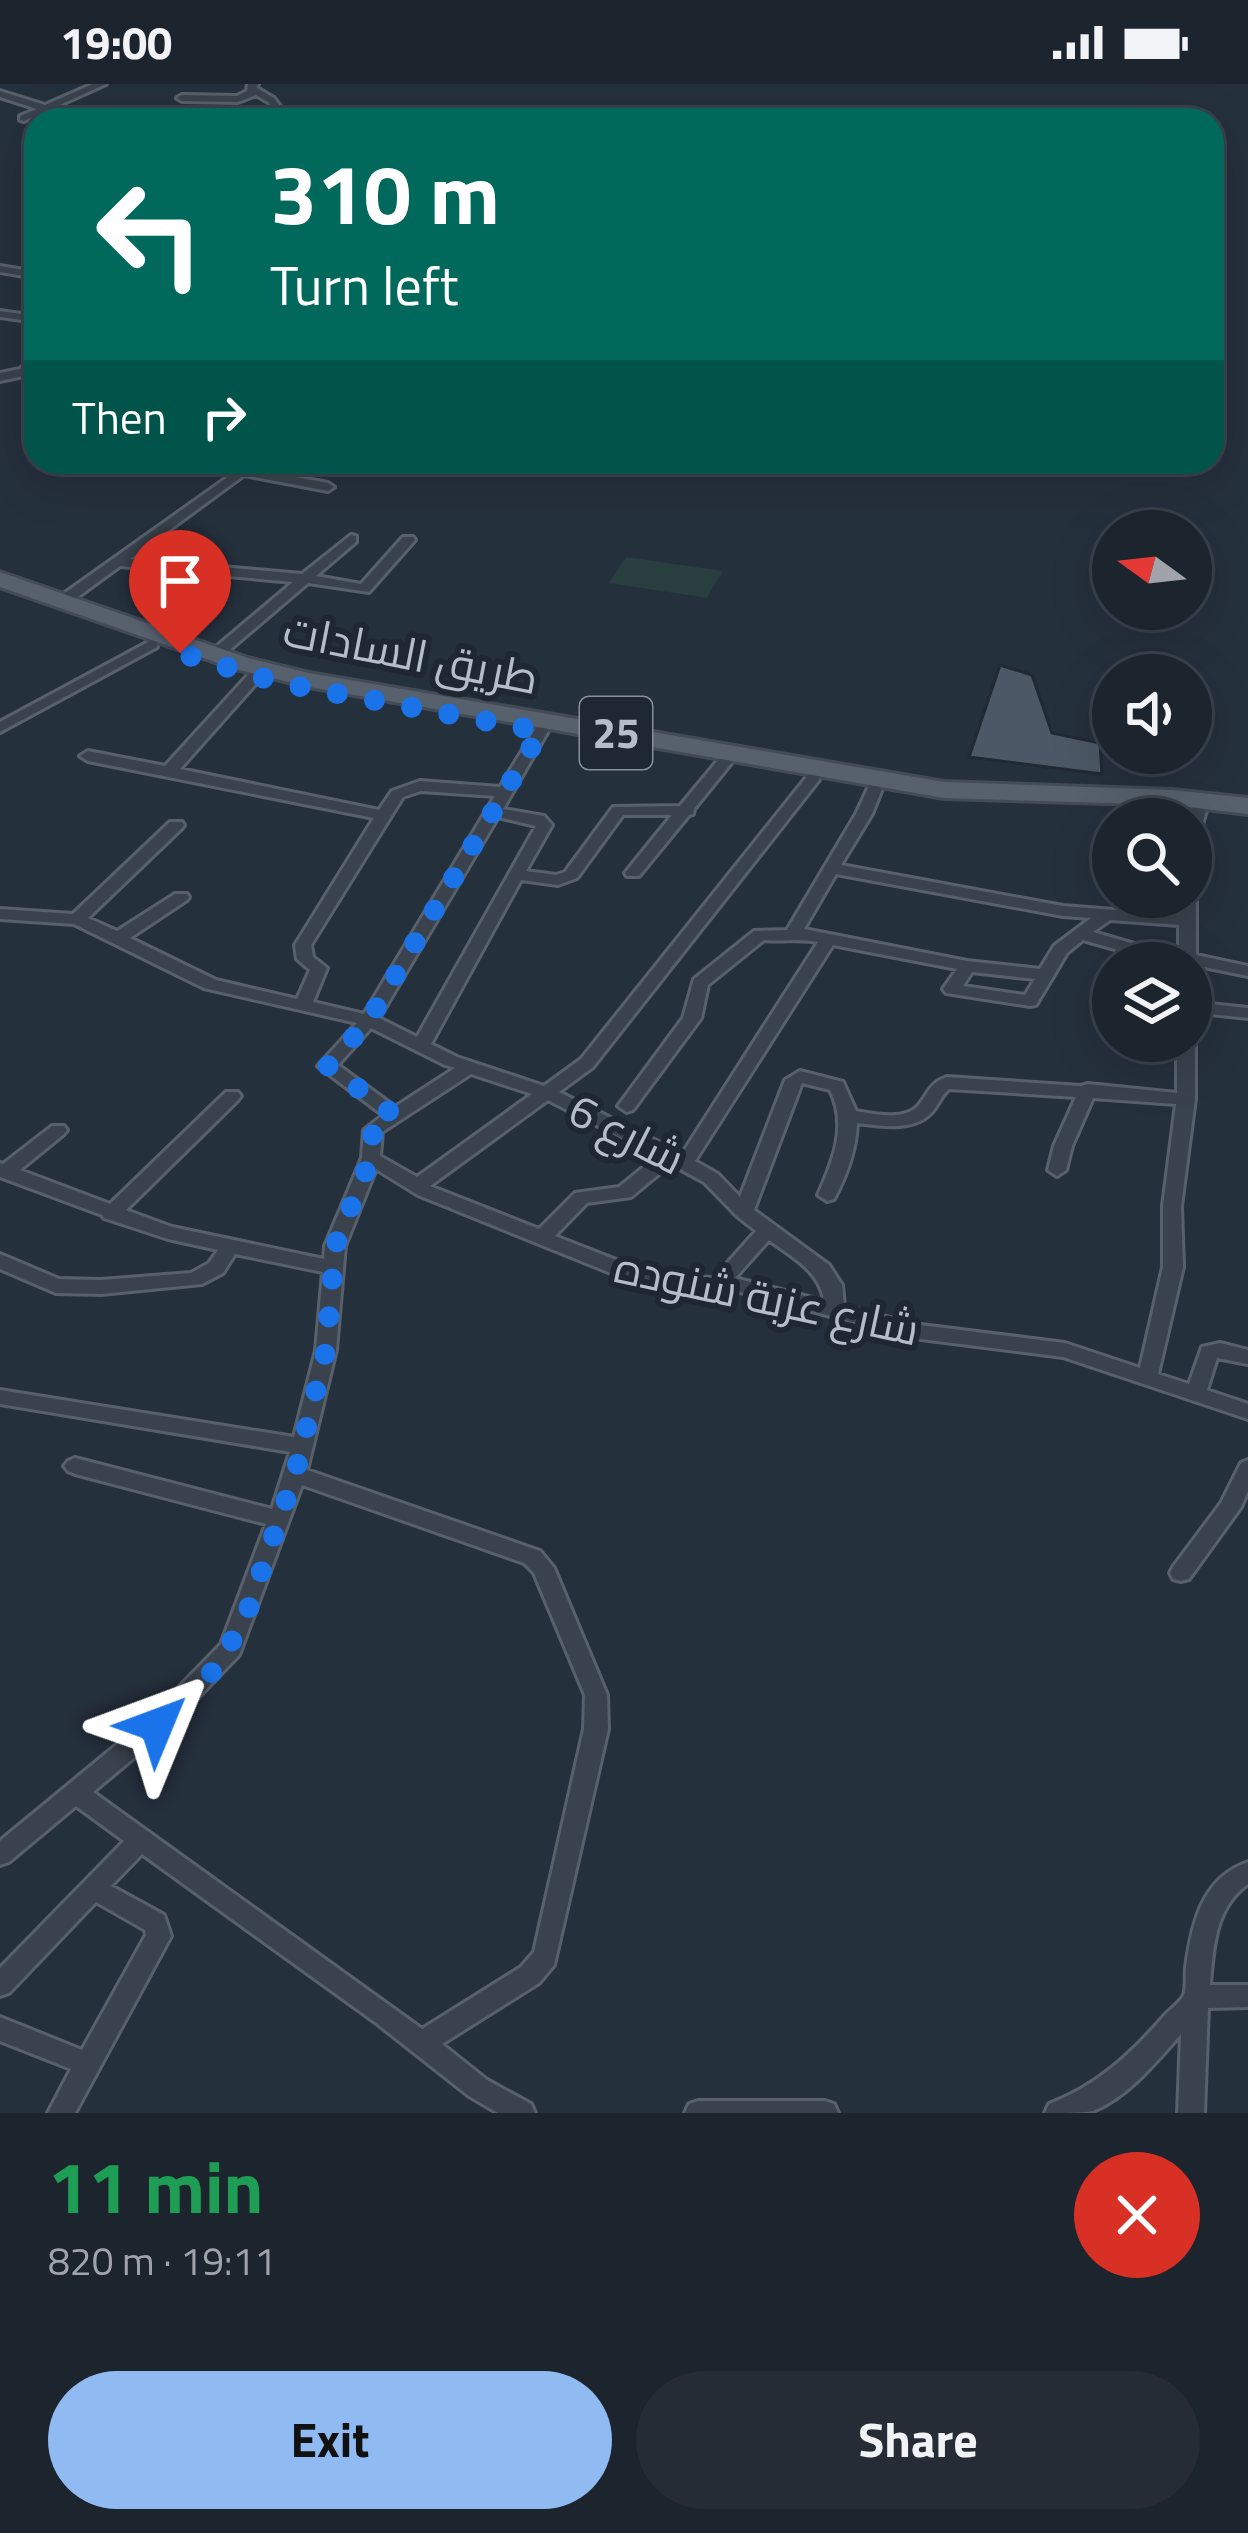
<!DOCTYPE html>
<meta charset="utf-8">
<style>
body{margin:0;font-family:"Titillium Web",Cairo,sans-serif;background:#252c36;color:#f1f3f6;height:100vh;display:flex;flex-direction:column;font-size:45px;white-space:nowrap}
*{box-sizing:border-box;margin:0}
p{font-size:39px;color:#a0a4aa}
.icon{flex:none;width:66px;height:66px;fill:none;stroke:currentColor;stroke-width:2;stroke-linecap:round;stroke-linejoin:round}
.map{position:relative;height:2029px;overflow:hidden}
.side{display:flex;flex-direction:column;background:#1c242e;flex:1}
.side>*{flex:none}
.guide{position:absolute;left:24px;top:24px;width:1200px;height:366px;border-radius:36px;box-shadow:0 12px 48px #0002,0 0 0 3px #3a414a;background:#00695c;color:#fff;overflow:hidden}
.needle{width:78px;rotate:285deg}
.buttons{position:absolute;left:1092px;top:426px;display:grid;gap:24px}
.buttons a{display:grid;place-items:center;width:120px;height:120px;border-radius:50%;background:#1c242e;box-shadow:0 12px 48px #0002,0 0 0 3px #3a414a;font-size:60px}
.pin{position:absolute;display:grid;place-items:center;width:102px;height:102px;color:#fff;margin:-123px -51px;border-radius:50% 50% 50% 0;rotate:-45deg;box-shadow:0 0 12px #0007}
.pin .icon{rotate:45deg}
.me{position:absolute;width:132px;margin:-66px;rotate:46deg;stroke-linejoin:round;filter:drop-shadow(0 0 9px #0008)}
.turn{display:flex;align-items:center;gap:42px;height:252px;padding:0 48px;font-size:54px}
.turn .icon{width:156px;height:156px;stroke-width:2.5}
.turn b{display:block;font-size:84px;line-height:102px}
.then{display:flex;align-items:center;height:114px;padding:0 48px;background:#0003;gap:24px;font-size:45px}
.round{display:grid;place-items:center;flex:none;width:126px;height:126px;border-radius:63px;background:#252c36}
.summary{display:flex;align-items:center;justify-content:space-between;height:204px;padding:0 48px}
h1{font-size:72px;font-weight:700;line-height:90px;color:#1e9e55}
.primary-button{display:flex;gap:24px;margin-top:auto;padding:24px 48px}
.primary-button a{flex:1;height:138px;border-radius:72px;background:#90baf2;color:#111;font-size:48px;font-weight:700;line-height:138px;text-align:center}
.primary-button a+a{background:#252c36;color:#f1f3f6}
.status{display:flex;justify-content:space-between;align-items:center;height:84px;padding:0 60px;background:#1c242e;direction:ltr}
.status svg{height:33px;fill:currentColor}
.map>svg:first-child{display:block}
.green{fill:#283e3f}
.building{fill:#4c5865;stroke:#202934;stroke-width:3}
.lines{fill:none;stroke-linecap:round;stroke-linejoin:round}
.minor-casing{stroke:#57606b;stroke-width:6}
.primary-casing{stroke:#424b56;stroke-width:6}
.minor{fill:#39424d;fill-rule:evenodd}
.primary{fill:#57616d;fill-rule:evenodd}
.route{stroke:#1a73e8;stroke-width:21;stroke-dasharray:0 37.8}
.labels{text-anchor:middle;stroke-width:12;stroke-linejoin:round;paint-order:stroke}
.shield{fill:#1e2732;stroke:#88909b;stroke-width:3}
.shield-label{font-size:42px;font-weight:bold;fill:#b5bdc8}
.street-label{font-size:45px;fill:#b5bdc8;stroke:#1e2732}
</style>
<div class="status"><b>19:00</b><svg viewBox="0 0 49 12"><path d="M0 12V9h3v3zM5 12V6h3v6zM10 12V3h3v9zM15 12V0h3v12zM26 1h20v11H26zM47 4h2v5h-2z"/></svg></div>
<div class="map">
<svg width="1248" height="2029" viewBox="0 0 1248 2029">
<rect width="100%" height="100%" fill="#25303d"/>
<!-- green -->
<path class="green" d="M626,473l97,14 -16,27 -98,-15z"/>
<!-- building -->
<path class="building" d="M1000,581l32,10 20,58 48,10 2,31 -133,-17z"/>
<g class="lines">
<!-- minor casing -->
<g class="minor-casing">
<g id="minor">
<path d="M93,0h13l-82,37 -4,-1v-4l17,-7 -37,-12v-6l45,14z"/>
<path d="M248,0h10l-1,4 17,10 9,12 62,10 -68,-5 -9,-13 -12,-7 -18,7 -56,-1 -5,-3 5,-3 55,1 10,-5z"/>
<path d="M0,182l36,6v6l-36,-6z"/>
<path d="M0,227l36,5v6l-36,-5z"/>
<path d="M36,270v11l-8,10 -28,6v-8l20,-4z"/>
<path d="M242,383l86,16 6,4 -6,4 -84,-16 -114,84 172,15 49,-39 5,1v6l-40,34 45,8 42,-47h10l2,3 -46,52 -61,-9 -88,75h-10v-6l83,-70 -173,-16 -52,38h-10v-6z"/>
<path d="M152,556l5,1v6l-157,85v-10z"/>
<path d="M254,589l5,1v6l-79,89 199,41 13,-19 28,-10 80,6 36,-59h10l2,3 -45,78 41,7 8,9 -26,46 30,4 9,-3 48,-65 67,-1 39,-47h10l3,3 -38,47 -1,5 -4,1 -50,61h-12l-2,-3 47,-58h-49l-46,63 -19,7 -37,-5 -90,164 26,13 87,29 37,-27 228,-285h10v6l-226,287 -34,25 123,62 136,-212c-19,-4 -34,0 -54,-2l-56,45 -7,33 -68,92 -6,2 -9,-6 65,-88 11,-39 60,-48 33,-1 69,-116 13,-28 5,-2 8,5 -10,25 -31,51 222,41 116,9 1,-18h11v-4l5,4v58l52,11v10l-54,-11 -3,2v-4h-27l-81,-23 -16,13 -31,52 -6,1 -84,-13 -3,-4 14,-20 -124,-24 -138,216 23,13 22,23 45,-117 15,-9 43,11 13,29c18,3 47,10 62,-5 11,-13 11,-23 29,-29l134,9 7,-2 89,9v-52h14l1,-4 3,4v58l-14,107 2,61 -25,107 31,10 13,-37 18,-4 28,7v14l-31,-6 -10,32 41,14v15l-185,-62 -150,-19 -173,-46 -92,-4 -230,-93 -42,-26 -31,77 -9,104 -29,120 233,81 14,17 53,127 1,34 -54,236 -15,18 -97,61 45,36 44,24 4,9h-37l-29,-17 -94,-74 -233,-168 -31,32 53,29 7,21 -96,177h-27l23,-44 -71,-28v-24l82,33 64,-115 -1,-5 -49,-28 -87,91 -9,3v-28l124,-127 -48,-35 -67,56 -9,3v-24l149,-123 72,-74 45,-120 -191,-50 -7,-3 -4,-5 4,-5 7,-3 197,51 18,-57 -290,-48v-14l294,47 22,-87 7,-78 -88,-18 -12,19 -21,11 -101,10 -45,-1 -56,-24v-15l59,25 42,1 90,-7 18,-10 9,-13 -50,-11 -64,-21 -2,-3 -102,-38v-14l3,1 49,-38h12l3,4 -3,4 -44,36 90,34 116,-112h12l3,4 -3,4 -112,110 46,17 152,32 1,-13 37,-88 2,-28 19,-15 -65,-49 39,-43 -153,-35 -130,-64 -74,-5v-10l73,5 97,-92h12l2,3 -2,3 -94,90 29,13 58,-37h12l2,3 -2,3 -57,38 86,42 81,19 13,-29 -13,-11 -2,-14 79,-127 -286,-57 -8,-5 8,-5 77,15 84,-92zM421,707l74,5 -131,218 -51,-12 14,-34 -14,-11 -2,-12 92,-148zM498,733l38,9 -119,211 -38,-19zM836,790l227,42 28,2 -37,28 -14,23 -73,-8 -163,-32zM1110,836l69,5v32l-86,-25zM972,888l63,7 -10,16 -62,-9zM371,944l74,37 10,3 -60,39 -57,-42zM471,990l61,20 -115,83 -37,-21 2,-24zM802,999l28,7c18,36 3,71 -12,105l9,6 7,-2c13,-24 22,-49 23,-76 24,3 57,9 75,-11 7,-8 9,-16 17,-23l127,8 -22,49 -6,24 9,6 9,-6 6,-24 21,-48 83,6 -13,102v61l-23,101 -75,-25 -152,-19 -69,-18 -2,-21 -13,-20 -75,-55zM548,1016l109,56 -38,31 -44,6 -36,36 -109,-43zM671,1080l33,18 33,34 19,15 -42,47 -57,-2 -102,-40 32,-33 44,-6zM769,1156c23,17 51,31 55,61l-89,-23zM302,1401l222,78 10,10 51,122 -1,34 -50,223 -13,15 -99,62 -329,-237 72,-60 74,-77z"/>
<path d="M1198,722l8,5 -7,24 -8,5v-21h-3l4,-11z"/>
<path d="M1191,918l57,6v10l-57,-6z"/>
<path d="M1248,1376v31l-7,16 -52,72 -8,2 -8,-2 -3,-6 3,-6 48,-64 20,-40z"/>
<path d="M1248,1778v22c-33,23 -35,64 -38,101h38v22l-40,1 -4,105h-26l3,-79c-24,27 -53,63 -88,77 -13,2 -33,2 -48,2l4,-9c48,-18 82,-50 116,-89 5,-5 16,-14 19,-20 3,-8 1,-20 2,-28 6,-44 16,-89 62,-105z"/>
<path d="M698,2017h127l9,3 4,9h-153l4,-9z"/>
</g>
</g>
<!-- primary casing -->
<g class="primary-casing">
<path id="primary" d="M0,488l248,86 61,15 635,109 228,8 76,8v16l-76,-9 -228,-7 -635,-111 -77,-19 -232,-81z"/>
</g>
<!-- minor -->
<use href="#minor" class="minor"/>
<!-- primary -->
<use href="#primary" class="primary"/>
</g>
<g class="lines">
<!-- route -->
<path class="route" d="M157,1641l53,-50 34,-53 51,-148 31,-124 9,-104 36,-88 2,-28 21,-15 -66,-49 41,-46 172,-289 -261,-48 -100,-30"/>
</g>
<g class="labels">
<!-- shield labels -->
<rect class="shield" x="580" y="613" width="72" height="72" rx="9"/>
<g class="shield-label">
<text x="616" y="664">25</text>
</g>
<!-- street labels -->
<g class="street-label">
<text transform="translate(411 570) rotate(11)" y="16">طريق السادات</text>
<text transform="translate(627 1050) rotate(27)" y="16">شارع 6</text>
<text transform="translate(767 1214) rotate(12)" y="16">شارع عزبة شنوده</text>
</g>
</g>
</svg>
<div class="buttons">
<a><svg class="needle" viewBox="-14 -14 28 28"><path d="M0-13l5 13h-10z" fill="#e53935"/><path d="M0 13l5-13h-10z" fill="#a0a4aa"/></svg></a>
<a><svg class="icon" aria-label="sound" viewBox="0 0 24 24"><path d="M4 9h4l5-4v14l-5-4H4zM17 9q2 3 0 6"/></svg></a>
<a><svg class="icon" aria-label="search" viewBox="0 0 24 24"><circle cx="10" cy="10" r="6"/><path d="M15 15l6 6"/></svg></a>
<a><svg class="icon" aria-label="layers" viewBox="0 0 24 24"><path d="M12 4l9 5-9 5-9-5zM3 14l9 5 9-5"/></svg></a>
</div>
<div class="pin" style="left:180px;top:569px;background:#d93025"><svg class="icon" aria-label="arrive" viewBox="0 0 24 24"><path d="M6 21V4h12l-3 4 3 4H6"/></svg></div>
<svg class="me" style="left:157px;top:1641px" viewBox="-20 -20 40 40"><path d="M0-17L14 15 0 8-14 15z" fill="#1a73e8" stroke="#fff" stroke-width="4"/></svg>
<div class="guide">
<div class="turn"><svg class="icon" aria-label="left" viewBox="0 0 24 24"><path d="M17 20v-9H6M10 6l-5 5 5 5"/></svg><div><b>310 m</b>Turn left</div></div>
<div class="then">Then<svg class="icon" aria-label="right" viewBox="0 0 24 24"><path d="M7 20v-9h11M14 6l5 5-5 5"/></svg></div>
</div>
</div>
<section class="side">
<div class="summary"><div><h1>11 min</h1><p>820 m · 19:11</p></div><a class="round" style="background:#d93025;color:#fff"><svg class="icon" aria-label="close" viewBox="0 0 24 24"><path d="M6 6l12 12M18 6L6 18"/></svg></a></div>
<div class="primary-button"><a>Exit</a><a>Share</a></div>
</section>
